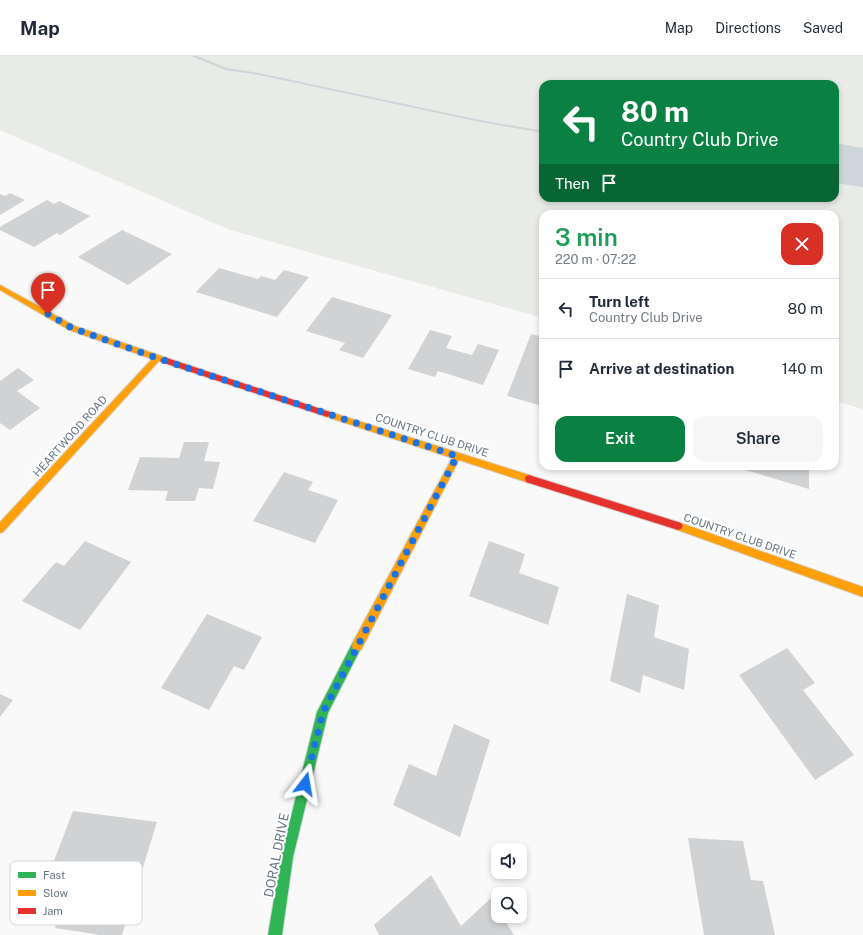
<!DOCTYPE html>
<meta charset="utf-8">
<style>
body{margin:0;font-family:"Public Sans",sans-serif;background:#f6f6f7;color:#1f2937;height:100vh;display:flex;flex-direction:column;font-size:15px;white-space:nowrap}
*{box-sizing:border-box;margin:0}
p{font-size:13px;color:#747a83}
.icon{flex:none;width:22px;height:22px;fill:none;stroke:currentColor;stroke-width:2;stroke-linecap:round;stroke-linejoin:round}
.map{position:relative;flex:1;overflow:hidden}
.side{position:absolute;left:539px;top:154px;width:300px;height:260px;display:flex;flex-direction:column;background:#fff;border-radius:12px;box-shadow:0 2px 6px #0003}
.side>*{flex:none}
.hud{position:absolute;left:539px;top:24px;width:300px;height:122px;border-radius:12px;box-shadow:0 2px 6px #0003;background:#0b8043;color:#fff;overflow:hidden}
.buttons{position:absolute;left:491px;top:787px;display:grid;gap:8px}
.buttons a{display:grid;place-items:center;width:36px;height:36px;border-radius:8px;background:#fff;box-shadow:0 2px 6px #0003;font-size:20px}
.pin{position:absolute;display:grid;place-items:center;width:34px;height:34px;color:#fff;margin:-41px -17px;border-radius:50% 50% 50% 0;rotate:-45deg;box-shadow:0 0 4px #0007}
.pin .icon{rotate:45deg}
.me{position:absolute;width:44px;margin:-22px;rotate:14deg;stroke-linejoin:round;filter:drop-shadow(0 0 3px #0008)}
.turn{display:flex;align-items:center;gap:14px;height:84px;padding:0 16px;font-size:18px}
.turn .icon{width:52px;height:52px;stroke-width:2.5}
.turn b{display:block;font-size:28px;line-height:34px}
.then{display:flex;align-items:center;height:38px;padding:0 16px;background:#0003;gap:8px;font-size:15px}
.round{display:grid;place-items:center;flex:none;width:42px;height:42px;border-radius:12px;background:#f6f6f7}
.summary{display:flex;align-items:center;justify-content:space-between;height:68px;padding:0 16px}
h1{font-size:24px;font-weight:600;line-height:30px;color:#1e9e55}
.button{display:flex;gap:8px;margin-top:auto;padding:8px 16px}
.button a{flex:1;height:46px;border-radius:12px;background:#0b8043;color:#fff;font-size:16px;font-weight:600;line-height:46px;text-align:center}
.button a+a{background:#f6f6f7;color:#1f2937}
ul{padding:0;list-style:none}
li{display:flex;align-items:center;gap:12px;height:60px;padding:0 16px;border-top:1px solid #e0e1e3}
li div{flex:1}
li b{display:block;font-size:15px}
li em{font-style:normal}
header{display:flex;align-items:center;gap:24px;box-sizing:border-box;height:56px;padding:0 20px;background:#fff;border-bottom:1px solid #e0e1e3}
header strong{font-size:19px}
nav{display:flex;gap:22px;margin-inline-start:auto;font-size:14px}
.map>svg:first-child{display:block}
.green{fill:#e8ebe6;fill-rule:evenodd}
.water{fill:#ced6d9}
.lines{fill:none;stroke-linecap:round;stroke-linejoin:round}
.stream{fill:#ced6d9;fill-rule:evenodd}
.building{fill:#d0d2d3}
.fast-casing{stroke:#d5d6d7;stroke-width:2}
.slow-casing{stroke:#d5d6d7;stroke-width:2}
.jam-casing{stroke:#d5d6d7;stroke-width:2}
.fast{fill:#30b455;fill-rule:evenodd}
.slow{fill:#ff9f0a;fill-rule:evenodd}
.jam{fill:#e5322d;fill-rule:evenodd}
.route{stroke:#1a73e8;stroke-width:7;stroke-dasharray:0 12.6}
.labels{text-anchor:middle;stroke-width:4;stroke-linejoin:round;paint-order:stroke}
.street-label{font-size:11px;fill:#657683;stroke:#fff}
.near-street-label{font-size:13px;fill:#657683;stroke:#fff}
.key{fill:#fff;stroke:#d1d6da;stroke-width:1}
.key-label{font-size:11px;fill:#657683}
</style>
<header>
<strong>Map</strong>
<nav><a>Map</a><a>Directions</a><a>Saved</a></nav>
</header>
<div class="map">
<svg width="863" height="879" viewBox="0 0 863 879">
<rect width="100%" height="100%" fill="#f9f9f9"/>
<!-- green -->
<path class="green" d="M0,0h863v353l-28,-8v-187h-292v104l-313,-88 -230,-100zM543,28h292v114h-292z"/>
<!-- water -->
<path class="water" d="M835,87l28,5v39l-28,-4z"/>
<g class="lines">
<!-- stream -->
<path class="stream" d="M191,0h6l30,12 32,5 216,46 68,12v2l-68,-12 -216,-46 -34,-5z"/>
</g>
<!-- building -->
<g class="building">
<path d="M10,137l15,7 -25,15v-21l5,2z"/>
<path d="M47,144l7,4 5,-3 31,15 -30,19 -3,-2 -23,14 -34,-17v-3z"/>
<path d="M122,174l50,24 -44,31 -50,-28z"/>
<path d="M219,212l39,11 3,-3 14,4 9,-10 25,7 -32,40 -81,-25z"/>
<path d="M332,241l60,18 -29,43 -24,-8 6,-7 -39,-12z"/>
<path d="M430,274l22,6 -6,12 26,7 6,-11 21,6 -16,35 -45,-14 -3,6 -27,-8z"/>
<path d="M531,278l12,3v57l-4,11 -32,-9z"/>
<path d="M18,312l16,12 -17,11 23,17 -30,22 -10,-7v-42z"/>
<path d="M184,386h25l-5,19 16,1 -7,27 -14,-1 -4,13h-30l3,-10 -40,-1 12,-33 39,1z"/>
<path d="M732,410h77v23z"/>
<path d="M284,416l29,10 -5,8 30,10 -23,43 -62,-22z"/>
<path d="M85,485l46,21 -51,68 -58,-29 34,-39 8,4z"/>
<path d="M489,485l36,13 -6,19 40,14 -11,38 -79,-29z"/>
<path d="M627,538l32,11 -5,32 35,12 -5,41 -41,-15 -3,18 -30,-12z"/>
<path d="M207,558l55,23 -18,33 -10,-4 -25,44 -48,-22z"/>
<path d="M787,592l28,35 -12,7 51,65 -39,25 -76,-105z"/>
<path d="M0,638l13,6 -13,17z"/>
<path d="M454,668l36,16 -30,97 -67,-32 16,-41 27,12z"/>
<path d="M73,755l84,11 -35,113h-21l-46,-7 16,-46 -24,-3z"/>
<path d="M688,782l55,3 8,39 12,1 12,54h-71z"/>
<path d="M431,819l30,51 30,-28 7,11v7h4l12,19h-135l-5,-10z"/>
</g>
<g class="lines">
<!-- fast casing -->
<g class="fast-casing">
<path id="fast" d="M357,585l4,1 1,4 -34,67 -35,144 -11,78h-14l13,-78 36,-145 36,-70z"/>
</g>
<!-- slow casing -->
<g class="slow-casing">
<g id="slow">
<path d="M0,229l75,41 92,32 1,2 -4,3 -5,-2 -156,171 -3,1v-11l152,-163 -83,-29 -69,-40z"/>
<path d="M327,355l202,64 3,1 1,3 -1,3 -3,1 -70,-23 -98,190 -4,1 -4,-1 -1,-4 1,-4 99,-184 -128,-42 -1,-2 1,-2z"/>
<path d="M678,466l185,65v10l-188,-68 -2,-3 2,-3z"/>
</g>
</g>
<!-- jam casing -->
<g class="jam-casing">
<g id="jam">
<path d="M164,301l166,55 1,2 -4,3 -166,-55 -1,-2z"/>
<path d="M529,419l149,47 3,1 2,3 -2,3 -3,1 -149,-47 -3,-1 -1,-3 1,-3z"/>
</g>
</g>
<!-- fast -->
<use href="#fast" class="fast"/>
<!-- slow -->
<use href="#slow" class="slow"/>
<!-- jam -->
<use href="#jam" class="jam"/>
</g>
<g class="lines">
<!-- route -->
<path class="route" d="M48,258l24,14 85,30 300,98 -134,256 -18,72"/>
</g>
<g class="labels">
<!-- street labels -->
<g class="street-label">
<text transform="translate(432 379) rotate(18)" y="4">COUNTRY CLUB DRIVE</text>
<text transform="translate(70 380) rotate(-48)" y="4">HEARTWOOD ROAD</text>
<text transform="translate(740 480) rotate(19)" y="4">COUNTRY CLUB DRIVE</text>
</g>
<!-- near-street labels -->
<g class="near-street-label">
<text transform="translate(276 799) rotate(-79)" y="5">DORAL DRIVE</text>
</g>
</g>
<!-- legend -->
<rect x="10" y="805" width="132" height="64" rx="6" class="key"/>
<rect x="18" y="816" width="18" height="6" fill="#30b455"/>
<rect x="18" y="834" width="18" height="6" fill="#ff9f0a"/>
<rect x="18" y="852" width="18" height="6" fill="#e5322d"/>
<g class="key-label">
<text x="43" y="823">Fast</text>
<text x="43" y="841">Slow</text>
<text x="43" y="859">Jam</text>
</g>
</svg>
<div class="buttons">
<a><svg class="icon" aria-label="sound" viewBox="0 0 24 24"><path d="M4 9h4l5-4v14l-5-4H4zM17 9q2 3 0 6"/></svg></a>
<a><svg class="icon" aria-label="search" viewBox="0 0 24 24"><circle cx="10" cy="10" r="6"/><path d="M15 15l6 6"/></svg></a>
</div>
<div class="pin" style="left:48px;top:258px;background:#d93025"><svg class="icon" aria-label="arrive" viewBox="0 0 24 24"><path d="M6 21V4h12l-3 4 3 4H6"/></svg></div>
<svg class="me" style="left:305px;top:728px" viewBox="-20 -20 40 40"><path d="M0-17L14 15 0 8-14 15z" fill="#1a73e8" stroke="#fff" stroke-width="4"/></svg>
<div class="hud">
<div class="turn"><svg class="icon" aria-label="left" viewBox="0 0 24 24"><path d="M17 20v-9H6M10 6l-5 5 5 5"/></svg><div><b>80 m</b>Country Club Drive</div></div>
<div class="then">Then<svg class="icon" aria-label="arrive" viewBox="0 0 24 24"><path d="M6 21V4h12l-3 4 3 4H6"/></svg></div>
</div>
<section class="side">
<div class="summary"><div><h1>3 min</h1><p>220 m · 07:22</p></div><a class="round" style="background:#d93025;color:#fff"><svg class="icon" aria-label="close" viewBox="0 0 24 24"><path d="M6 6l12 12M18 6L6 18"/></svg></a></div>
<ul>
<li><svg class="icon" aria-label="left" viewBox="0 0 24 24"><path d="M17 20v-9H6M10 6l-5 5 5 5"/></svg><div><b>Turn left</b><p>Country Club Drive</p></div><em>80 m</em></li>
<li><svg class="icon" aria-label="arrive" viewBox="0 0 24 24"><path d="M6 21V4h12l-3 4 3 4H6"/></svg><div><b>Arrive at destination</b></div><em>140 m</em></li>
</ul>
<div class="button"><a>Exit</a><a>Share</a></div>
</section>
</div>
